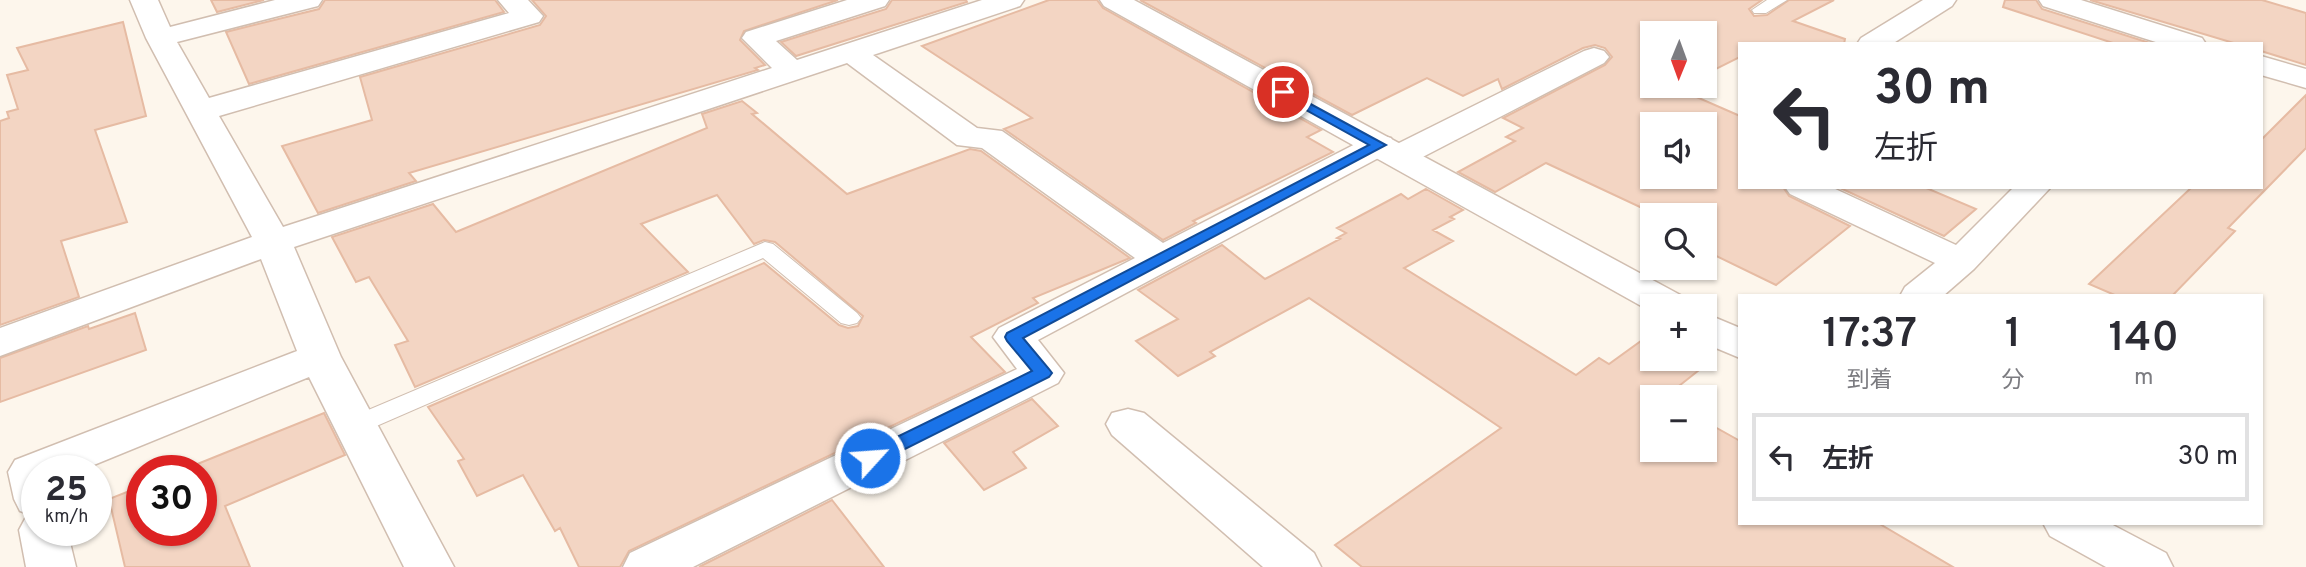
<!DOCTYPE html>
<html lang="ja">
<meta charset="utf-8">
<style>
body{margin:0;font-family:Overpass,"Noto Sans JP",sans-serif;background:#f2f2f3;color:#2b2b33;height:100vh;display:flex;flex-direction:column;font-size:26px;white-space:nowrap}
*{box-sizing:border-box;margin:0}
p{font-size:23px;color:#7c7c81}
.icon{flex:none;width:38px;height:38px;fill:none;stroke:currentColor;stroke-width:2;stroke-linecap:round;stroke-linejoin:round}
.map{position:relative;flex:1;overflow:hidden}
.details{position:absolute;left:1738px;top:294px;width:525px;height:231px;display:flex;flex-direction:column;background:#fff;border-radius:0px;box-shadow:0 2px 5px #0004}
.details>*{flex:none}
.top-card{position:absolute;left:1738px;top:42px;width:525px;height:147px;border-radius:0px;box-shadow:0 2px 5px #0004;background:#fff;color:#2b2b33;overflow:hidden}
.needle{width:46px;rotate:181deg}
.buttons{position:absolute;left:1640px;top:21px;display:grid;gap:14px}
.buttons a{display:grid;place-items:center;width:77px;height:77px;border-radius:0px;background:#fff;box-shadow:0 2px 5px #0004;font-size:35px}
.speed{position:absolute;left:21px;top:455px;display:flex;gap:14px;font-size:35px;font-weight:700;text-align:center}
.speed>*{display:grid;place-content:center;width:91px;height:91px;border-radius:50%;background:#fff;box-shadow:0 2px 5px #0004;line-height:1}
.speed small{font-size:18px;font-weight:400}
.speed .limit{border:10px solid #d22;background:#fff;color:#111}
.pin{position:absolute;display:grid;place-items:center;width:60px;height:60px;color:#fff;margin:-30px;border:4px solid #fff;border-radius:50%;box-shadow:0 2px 7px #0007}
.me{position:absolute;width:77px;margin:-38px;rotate:64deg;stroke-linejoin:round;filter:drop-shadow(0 0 5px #0008)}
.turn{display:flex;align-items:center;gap:24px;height:147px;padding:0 21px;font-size:32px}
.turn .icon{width:91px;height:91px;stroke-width:2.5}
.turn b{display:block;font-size:49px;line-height:60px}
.eta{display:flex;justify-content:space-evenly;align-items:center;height:119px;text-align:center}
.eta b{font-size:42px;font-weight:600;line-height:49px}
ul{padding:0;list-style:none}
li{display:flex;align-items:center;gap:21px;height:88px;margin:0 14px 10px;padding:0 7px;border:4px solid #e1e1e2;border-radius:0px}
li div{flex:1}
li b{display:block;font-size:26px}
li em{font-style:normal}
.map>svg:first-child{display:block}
.building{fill:#f3d5c3;stroke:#e6bba3;stroke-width:2;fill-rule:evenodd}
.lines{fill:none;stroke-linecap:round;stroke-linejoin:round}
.service-casing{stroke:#d1beb0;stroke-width:2}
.minor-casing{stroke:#d1beb0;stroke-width:3}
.tertiary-casing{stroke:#d1beb0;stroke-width:3}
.service{fill:#fff;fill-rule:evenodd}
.minor{fill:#fff;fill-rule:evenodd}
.tertiary{fill:#fff;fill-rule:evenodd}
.route{fill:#1a73e8;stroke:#114b97;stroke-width:2}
</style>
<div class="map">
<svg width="2306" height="567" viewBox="0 0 2306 567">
<rect width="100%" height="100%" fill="#fdf6ec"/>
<!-- building -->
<g class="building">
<path d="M211,0h53l-47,12z"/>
<path d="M325,0h170l9,12 -255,72 -23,-52 93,-23z"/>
<path d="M532,0h306l-94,31 -4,9 25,25 -10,3 3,2 -349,103 7,8 -98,32 -36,-67 90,-26 -12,-43 180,-52 6,-9z"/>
<path d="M892,0h74l1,2 -171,54 -15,-14 105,-33z"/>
<path d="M1049,0h48l6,8 218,122 -14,7 26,15 -140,69 3,2 -33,17 -159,-111 28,-11 -110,-72z"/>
<path d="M1140,0h622l-13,9 5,7 13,-1 22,-15h45l-41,21 52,18 -1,5h-104v13l-36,18v-42h-52v53h32l-6,3 62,27v71h43l6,9 61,30 -74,59 -72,-35v-35h-47l-111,-52 -51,29 -37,-20 57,-31 -9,-4 17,-9 -20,-10 102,-53 7,-8 -7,-9 -10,-3 -12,3 -81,41 -4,-10 -35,17 -36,-18 -75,37zM1652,124h52v53h-52z"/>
<path d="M2005,0h31l6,9 111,35h-37l-113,-37z"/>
<path d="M2090,0h172l44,13v52l-45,-14v-7h-24z"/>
<path d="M123,22l23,94 -51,14 32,92 -66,19 18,56 -79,28v-204l9,-3 -2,-6 11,-3 -11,-34 21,-5 -11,-22z"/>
<path d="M2306,95v53l-78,80 7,3 -63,65h-55l-28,-12 103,-97h69v-47z"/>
<path d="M742,101l15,12 -5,1 95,80 123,-45 11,2 149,107 -97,40 5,5 -67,34 34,35 -376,179 -9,16h-41l-19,-39 -5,3 -32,-56 -46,21 -19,-35 6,-2 -36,-52 336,-144 75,62 9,3 10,-2 5,-10 -88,-74 -11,-2 -10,4 -37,-49 -76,29 47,48 -273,115 -20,-42 13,-4 -39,-64 -13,5 -24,-45 101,-33 23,28 251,-104 -5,-14z"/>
<path d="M1838,187h86l52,22 -32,27z"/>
<path d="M1426,189l37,21 -13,7 4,2 -21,11 20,11 -49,27 172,107 23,-17 10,6 43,-31v26h61l-48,38h-13v53h52v-29l36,20v82h138l75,44h-591l-27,-22 166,-117 -192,-130 -99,54 5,4 -37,20 -42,-35 42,-22 -40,-29 84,-45 43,34 75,-40 -3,-1 9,-5 -9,-5 64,-34 7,5z"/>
<path d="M135,313l11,37 -146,52v-44l88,-32 1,3z"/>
<path d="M1032,399l26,27 -45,26 13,16 -42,22 -40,-47z"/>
<path d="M324,413l21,42 -120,51 25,61h-125l-16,-68 33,-13v44h59v-59h-21z"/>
<path d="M832,500l52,67h-185z"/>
</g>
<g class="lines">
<!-- service casing -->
<g class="service-casing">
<g id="service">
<path d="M1767,0h20l-21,13h-12l-2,-3z"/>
<path d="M765,242l8,2 84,69 4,5 -4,5 -8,2 -8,-2 -78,-65 -398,173 -9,3 -9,-3 -4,-6 4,-6z"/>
</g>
</g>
<!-- minor casing -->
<g class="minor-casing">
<g id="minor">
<path d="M130,0h28l12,27 105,-27h47l-4,6 -141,36 32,56 300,-85 -11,-13h30l15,16 -4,6 -320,94 64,111 489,-159 -30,-30 4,-6 101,-32h42l-4,6 -109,35 21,19 185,-60h42l-4,6 -147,49 104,73 25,3 161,112 204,-105 12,-3 12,3 4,7 189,-94 10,-3 10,3 5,6 -5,6 -191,99 -12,3 -12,-3 -5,-7 -346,185 26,33 -6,10 -365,184h-70l7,-14 387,-184 -24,-32 6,-9 136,-70 -153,-110 -25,-3 -110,-82 -553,184 47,110 113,210h-50l-95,-190 -230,94h-42v59h30l9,37h-50l-7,-37 7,-13 6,-2 -12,-4 -6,-12 -6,-27 7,-12 282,-109 -36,-92 -261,97v-28l252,-91 -106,-199z"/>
<path d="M1923,0h33l-4,6 -60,38h-35l4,-6z"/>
<path d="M2039,0h42l121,38 4,6h-44l-119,-38z"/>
<path d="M2261,56l45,13v19l-45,-13z"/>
<path d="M1785,187h46l125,58 58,-58h37l-77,82 -31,27h-43l5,-9 30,-24 -145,-69z"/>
<path d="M1128,409l16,4 170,140 7,14h-58l-151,-132 -6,-11 6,-11z"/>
</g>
</g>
<!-- tertiary casing -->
<g class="tertiary-casing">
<g id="tertiary">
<path d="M1100,0h34l550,297 6,9h-38v6l-548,-306z"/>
<path d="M1704,313l36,15v30l-36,-15z"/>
<path d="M2043,523h66l57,30 7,14h-67l-56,-31z"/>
</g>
</g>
<!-- service -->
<use href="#service" class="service"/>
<!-- minor -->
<use href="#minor" class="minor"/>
<!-- tertiary -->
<use href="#tertiary" class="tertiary"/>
</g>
<!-- route -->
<path class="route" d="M1283,89l103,56 -363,193 26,31 3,4 -3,4 -172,86h-13l-3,-5 3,-5 168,-82 -25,-30 -2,-4 2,-4 362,-188 -90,-50 -2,-3z"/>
</svg>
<div class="buttons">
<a><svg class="needle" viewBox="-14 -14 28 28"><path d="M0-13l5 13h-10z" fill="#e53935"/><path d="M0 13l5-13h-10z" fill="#7c7c81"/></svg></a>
<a><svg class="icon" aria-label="sound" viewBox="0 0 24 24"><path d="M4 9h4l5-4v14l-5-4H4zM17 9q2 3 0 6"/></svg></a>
<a><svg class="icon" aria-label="search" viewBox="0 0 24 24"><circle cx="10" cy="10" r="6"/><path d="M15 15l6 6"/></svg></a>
<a>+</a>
<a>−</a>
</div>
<div class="speed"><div>25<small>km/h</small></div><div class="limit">30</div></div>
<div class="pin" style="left:1283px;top:92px;background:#d93025"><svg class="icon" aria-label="arrive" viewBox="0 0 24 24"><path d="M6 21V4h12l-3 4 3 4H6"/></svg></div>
<svg class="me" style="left:870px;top:458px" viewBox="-20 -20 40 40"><circle r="17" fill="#1a73e8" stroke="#fff" stroke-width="3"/><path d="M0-11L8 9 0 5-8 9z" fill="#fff"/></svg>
<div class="top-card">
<div class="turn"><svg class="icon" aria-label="left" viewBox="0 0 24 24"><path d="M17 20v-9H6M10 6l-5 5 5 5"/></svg><div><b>30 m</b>左折</div></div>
</div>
<section class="details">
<div class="eta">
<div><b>17:37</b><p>到着</p></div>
<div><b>1</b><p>分</p></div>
<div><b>140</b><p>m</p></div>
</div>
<ul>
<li><svg class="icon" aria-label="left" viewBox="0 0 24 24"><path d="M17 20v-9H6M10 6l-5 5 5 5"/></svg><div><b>左折</b></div><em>30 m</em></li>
</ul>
</section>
</div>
